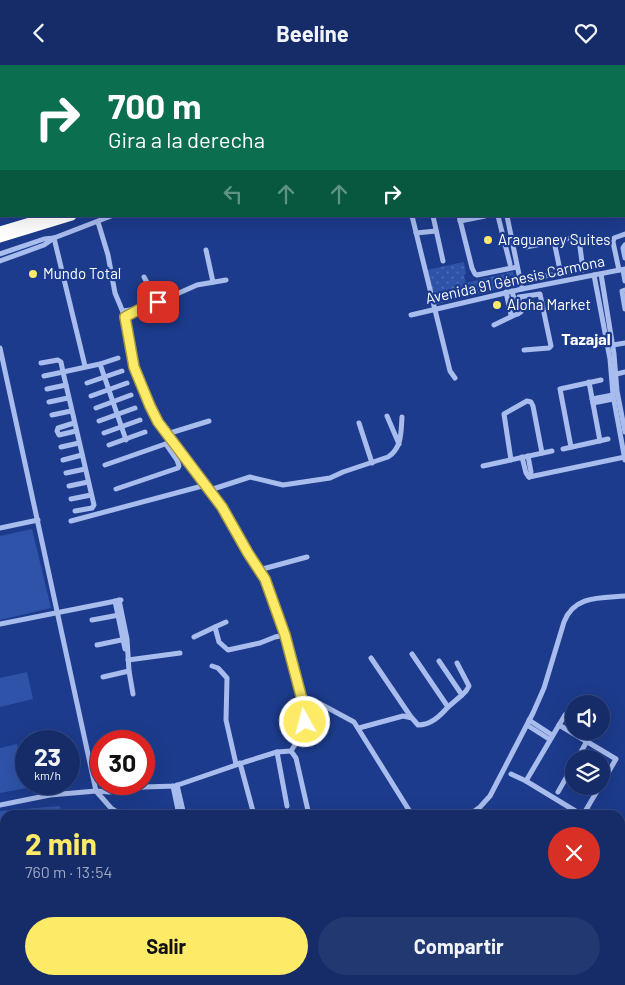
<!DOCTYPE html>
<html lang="es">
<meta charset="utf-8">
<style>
body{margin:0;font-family:Barlow,sans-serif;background:#223871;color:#f1f3f6;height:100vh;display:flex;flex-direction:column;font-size:19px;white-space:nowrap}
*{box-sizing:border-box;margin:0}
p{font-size:16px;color:#9da7c0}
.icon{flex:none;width:28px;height:28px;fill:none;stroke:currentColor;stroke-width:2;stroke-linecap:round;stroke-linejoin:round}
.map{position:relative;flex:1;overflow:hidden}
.sheet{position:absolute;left:0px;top:745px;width:625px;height:175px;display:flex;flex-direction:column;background:#152c69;border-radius:15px 15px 0 0;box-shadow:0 5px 20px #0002,0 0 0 1px #34487d}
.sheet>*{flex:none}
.hud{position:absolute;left:0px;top:0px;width:625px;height:152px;box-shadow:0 5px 20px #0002,0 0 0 1px #34487d;background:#0b6e4f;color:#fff;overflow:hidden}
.tools{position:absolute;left:565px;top:630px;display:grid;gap:10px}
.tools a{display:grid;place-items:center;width:45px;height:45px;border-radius:50%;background:#152c69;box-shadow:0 5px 20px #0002,0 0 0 1px #34487d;font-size:25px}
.speed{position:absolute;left:15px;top:665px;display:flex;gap:10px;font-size:25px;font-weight:700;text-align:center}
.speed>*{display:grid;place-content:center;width:65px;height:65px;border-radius:50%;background:#152c69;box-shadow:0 5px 20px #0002,0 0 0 1px #34487d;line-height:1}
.speed small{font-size:12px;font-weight:400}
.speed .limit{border:8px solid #d22;background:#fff;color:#111}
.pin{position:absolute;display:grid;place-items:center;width:42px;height:42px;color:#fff;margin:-21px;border-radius:10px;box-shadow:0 2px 8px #0006}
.me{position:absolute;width:55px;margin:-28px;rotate:353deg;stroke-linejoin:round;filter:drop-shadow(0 0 4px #0008)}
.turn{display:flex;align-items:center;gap:18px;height:105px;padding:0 25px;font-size:22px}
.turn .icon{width:65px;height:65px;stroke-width:2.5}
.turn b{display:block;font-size:35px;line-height:42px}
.lanes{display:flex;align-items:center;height:48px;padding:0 25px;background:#0003;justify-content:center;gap:25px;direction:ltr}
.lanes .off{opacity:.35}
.round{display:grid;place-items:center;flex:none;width:52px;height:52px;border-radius:26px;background:#223871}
.overview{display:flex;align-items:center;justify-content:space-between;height:85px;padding:0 25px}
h1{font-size:30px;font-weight:700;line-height:38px;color:#fdea66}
.primary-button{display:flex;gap:10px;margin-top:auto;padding:10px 25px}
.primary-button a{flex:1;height:58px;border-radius:30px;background:#fdea66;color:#111;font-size:20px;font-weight:700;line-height:58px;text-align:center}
.primary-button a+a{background:#223871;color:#f1f3f6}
header{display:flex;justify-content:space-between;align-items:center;height:65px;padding:0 25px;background:#152c69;font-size:22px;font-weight:700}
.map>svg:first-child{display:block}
.green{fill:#2f53a9}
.park{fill:url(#park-dots)}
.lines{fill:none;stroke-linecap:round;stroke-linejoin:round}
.river{stroke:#304683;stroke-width:8}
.street{stroke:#a8bced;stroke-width:5}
.highway{stroke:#fff;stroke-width:9}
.route-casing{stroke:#a49842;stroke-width:12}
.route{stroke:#fdea66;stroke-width:9}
.poi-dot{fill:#fdea66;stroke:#1c3b8c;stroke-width:2}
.labels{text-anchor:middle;stroke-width:4.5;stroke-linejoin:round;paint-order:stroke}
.poi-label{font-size:15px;fill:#fff;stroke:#1c3b8c;text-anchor:start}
.street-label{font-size:15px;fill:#fff;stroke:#1c3b8c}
.neighbourhood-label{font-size:16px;font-weight:bold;fill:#fff;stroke:#1c3b8c}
</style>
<header><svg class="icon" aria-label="back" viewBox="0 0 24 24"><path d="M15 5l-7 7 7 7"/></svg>Beeline<svg class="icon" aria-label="heart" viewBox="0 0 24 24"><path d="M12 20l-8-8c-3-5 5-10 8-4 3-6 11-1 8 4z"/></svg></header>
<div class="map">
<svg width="625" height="920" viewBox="0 0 625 920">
<defs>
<pattern id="park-dots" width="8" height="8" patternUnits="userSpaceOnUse" patternTransform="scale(1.25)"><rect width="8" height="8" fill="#2f53a9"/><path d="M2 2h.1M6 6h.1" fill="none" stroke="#4e6db6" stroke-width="1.8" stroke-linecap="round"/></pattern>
</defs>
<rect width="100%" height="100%" fill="#1c3b8c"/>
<!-- green -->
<g class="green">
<path d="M32,464l19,79 -51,12v-84z"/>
<path d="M27,607l6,27 -33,8v-29z"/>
<path d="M17,679l10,44 -27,5v-45z"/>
<path d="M60,741l2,9h-57v85l-5,-4v-85z"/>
</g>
<!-- park -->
<path class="park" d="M464,197l2,12 -2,1 2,8 45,-11h2l4,12 -79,20 -4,-2 -7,-32z"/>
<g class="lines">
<!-- river -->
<path class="river" d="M0,74l1,11"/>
<!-- street -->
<g class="street">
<path d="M173,0v1"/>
<path d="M321,0l1,1"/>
<path d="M39,1v-1"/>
<path d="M73,1l1,-1"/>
<path d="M139,1l4,-1"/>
<path d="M364,1l2,-1"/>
<path d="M442,1l3,-1"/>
<path d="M624,54h1"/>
<path d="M0,135h1"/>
<path d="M412,151l38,155 5,7"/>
<path d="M433,151l10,45"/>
<path d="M459,151l13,52 3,6 2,1 40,-8"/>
<path d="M498,151l12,48"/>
<path d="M507,151l15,73"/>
<path d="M460,156l25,-5"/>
<path d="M416,168l20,-2"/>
<path d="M54,173l31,128"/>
<path d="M554,176l7,34"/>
<path d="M625,180l-2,3 2,10"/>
<path d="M526,182l50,-10 3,2 4,31 -45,7"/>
<path d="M206,185l7,32"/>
<path d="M0,189l44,-15 10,-1 57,-22"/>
<path d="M0,196l44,-16 10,-7"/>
<path d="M619,205l-6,-28 1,-4 11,-4"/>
<path d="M623,205l2,11"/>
<path d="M601,209l13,80 3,37 8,41"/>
<path d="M594,210l16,84 3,36 12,65"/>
<path d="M144,212l14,25"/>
<path d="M625,225l-3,1 3,18"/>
<path d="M512,226l6,23"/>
<path d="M506,227l5,23"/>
<path d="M123,246l22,-3 52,-23 29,-5"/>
<path d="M411,250l111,-26 103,-20"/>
<path d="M494,260l27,-13 -2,-15 21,-3 11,52 -2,2 -25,2"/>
<path d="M613,280l12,-2"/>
<path d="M0,283l96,443 15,17 11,7"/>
<path d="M41,298l17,-3 3,2 2,10 -19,4"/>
<path d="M100,299l18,-6"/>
<path d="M613,310l12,-3"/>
<path d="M589,317l11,59"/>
<path d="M87,318l35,-12"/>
<path d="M47,324l19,-4"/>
<path d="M91,331l36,-13"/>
<path d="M592,334l21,-4"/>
<path d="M49,337l19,-4"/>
<path d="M593,338l20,-4"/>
<path d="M96,343l35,-13"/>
<path d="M52,350l19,-4"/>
<path d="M387,351l12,28"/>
<path d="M99,356l36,-13"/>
<path d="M74,358l-16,5 -1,3 2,4 17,-4"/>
<path d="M359,358l13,40"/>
<path d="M104,368l36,-13"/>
<path d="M167,369l42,-13"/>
<path d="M109,380l36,-13"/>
<path d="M61,382l18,-4"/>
<path d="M571,382l-11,-58 41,-9"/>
<path d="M563,384l45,-10"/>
<path d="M528,391l3,16 -2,5"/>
<path d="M522,392l4,16 3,4"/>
<path d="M63,395l19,-5"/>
<path d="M511,395l-7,-46 23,-13 4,1 2,4 9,47"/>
<path d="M105,400l63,-22"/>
<path d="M483,401l69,-15"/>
<path d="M66,408l19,-4"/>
<path d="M529,412l96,-20"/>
<path d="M69,421l19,-4"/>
<path d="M116,424l62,-21 1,-2 -2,-6 -11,-16"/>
<path d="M210,425l40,-13 33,8 47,-7 13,-6 45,-15c14,-9 13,-25 14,-40"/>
<path d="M71,434l20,-4"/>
<path d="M75,446l17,-3 2,-3 -31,-133 37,-8 26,76"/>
<path d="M71,456l135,-36"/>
<path d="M0,463l38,-8"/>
<path d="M259,505l48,-13"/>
<path d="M119,535l8,39 2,32 4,23"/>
<path d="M115,536l10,48"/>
<path d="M92,555l27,-5"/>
<path d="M0,559l121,-24"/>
<path d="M215,562l11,-5"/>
<path d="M194,572l21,-10 4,15 9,8 32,-7 15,-6 10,-2"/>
<path d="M97,580l29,-6"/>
<path d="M371,593l40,59"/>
<path d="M128,595l52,-7"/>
<path d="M439,596l23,34 -14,12"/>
<path d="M457,598l12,23 -3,5 -4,4"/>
<path d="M212,601l6,2 9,10 -1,42 10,44"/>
<path d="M103,612l26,-6"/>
<path d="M302,632l13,4 39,21 58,93"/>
<path d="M529,655l23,15"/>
<path d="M527,660l22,14"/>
<path d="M559,660l6,-10"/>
<path d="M359,663l44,-12 9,2 6,7c13,0 22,-9 30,-18l-36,-53"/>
<path d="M291,686l5,7 13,57"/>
<path d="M277,687l10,54"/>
<path d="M577,694l10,-18"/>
<path d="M240,698l14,52"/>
<path d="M511,709l15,7"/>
<path d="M177,720l7,30"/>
<path d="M173,721l6,29"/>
<path d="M558,727l16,-28"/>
<path d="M0,740l50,-10 46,-4 13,1 35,-5 31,-1 70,-24 32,-10 14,-1 9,-14 5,-15 -1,-15 -21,-79 -13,-37 -5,-12 -17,-26 -26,-46 -64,-85 -15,-28 -9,-27 -9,-50 -10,-24 -7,-38 -10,-33"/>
<path d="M469,750l11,-8 10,-11 43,-83 11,-25 20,-66c10,-27 37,-24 61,-26"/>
<path d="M582,750l-56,-34 33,-56 57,34 -15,26"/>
<path d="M583,750l17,-29"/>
<path d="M0,839l5,3"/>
<path d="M107,915l7,5"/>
<path d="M169,915l1,3 22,-3"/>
<path d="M343,915l1,5"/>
<path d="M393,915l1,5"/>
<path d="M162,920l8,-2"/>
</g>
<!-- highway -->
<g class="highway">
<path d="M392,1l3,-1"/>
<path d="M412,1l3,-1"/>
<path d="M0,166l50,-15"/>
<path d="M0,173l72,-22"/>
</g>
</g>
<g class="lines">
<!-- route casing -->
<g class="route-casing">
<path id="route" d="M158,237l-20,8 -13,7 9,50 16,39 8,16 64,85 26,46 17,26 20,56 19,72 1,15"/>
</g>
<!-- route -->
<use href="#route" class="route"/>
</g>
<!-- markers -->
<g class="poi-dot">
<circle cx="488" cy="175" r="5"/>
<circle cx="33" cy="209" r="5"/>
<circle cx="497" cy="240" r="5"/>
</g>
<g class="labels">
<!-- poi labels -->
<g class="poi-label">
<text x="498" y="180">Araguaney Suites</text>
<text x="43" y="214">Mundo Total</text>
<text x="507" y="245">Aloha Market</text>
</g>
<!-- street labels -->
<g class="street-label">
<text transform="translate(515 215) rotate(-12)" y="5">Avenida 91 Génesis Carmona</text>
</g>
<!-- neighbourhood labels -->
<g class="neighbourhood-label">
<text x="586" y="280">Tazajal</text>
</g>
</g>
</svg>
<div class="tools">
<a><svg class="icon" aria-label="sound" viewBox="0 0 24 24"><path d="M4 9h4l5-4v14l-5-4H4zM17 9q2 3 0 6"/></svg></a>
<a><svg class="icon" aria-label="layers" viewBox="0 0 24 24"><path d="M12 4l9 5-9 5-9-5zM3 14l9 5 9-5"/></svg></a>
</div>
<div class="speed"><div>23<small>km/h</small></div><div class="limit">30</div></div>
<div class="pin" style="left:158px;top:237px;background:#d93025"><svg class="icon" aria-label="arrive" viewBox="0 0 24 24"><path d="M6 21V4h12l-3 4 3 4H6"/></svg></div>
<svg class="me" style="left:305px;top:657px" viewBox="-20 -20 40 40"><circle r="17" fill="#fdea66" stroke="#fff" stroke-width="3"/><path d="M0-11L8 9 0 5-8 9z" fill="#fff"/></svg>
<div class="hud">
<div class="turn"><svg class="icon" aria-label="right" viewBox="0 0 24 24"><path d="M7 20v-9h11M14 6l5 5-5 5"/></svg><div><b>700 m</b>Gira a la derecha</div></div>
<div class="lanes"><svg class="icon off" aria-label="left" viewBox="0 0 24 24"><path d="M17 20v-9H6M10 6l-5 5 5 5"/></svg><svg class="icon off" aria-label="ahead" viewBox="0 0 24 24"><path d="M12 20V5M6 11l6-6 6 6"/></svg><svg class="icon off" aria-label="ahead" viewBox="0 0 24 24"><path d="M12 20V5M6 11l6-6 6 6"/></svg><svg class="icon" aria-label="right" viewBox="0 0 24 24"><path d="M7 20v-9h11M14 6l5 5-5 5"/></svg></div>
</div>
<section class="sheet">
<div class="overview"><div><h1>2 min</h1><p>760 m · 13:54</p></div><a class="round" style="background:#d93025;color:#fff"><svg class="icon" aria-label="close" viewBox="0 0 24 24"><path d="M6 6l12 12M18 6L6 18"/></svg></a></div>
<div class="primary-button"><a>Salir</a><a>Compartir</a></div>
</section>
</div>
